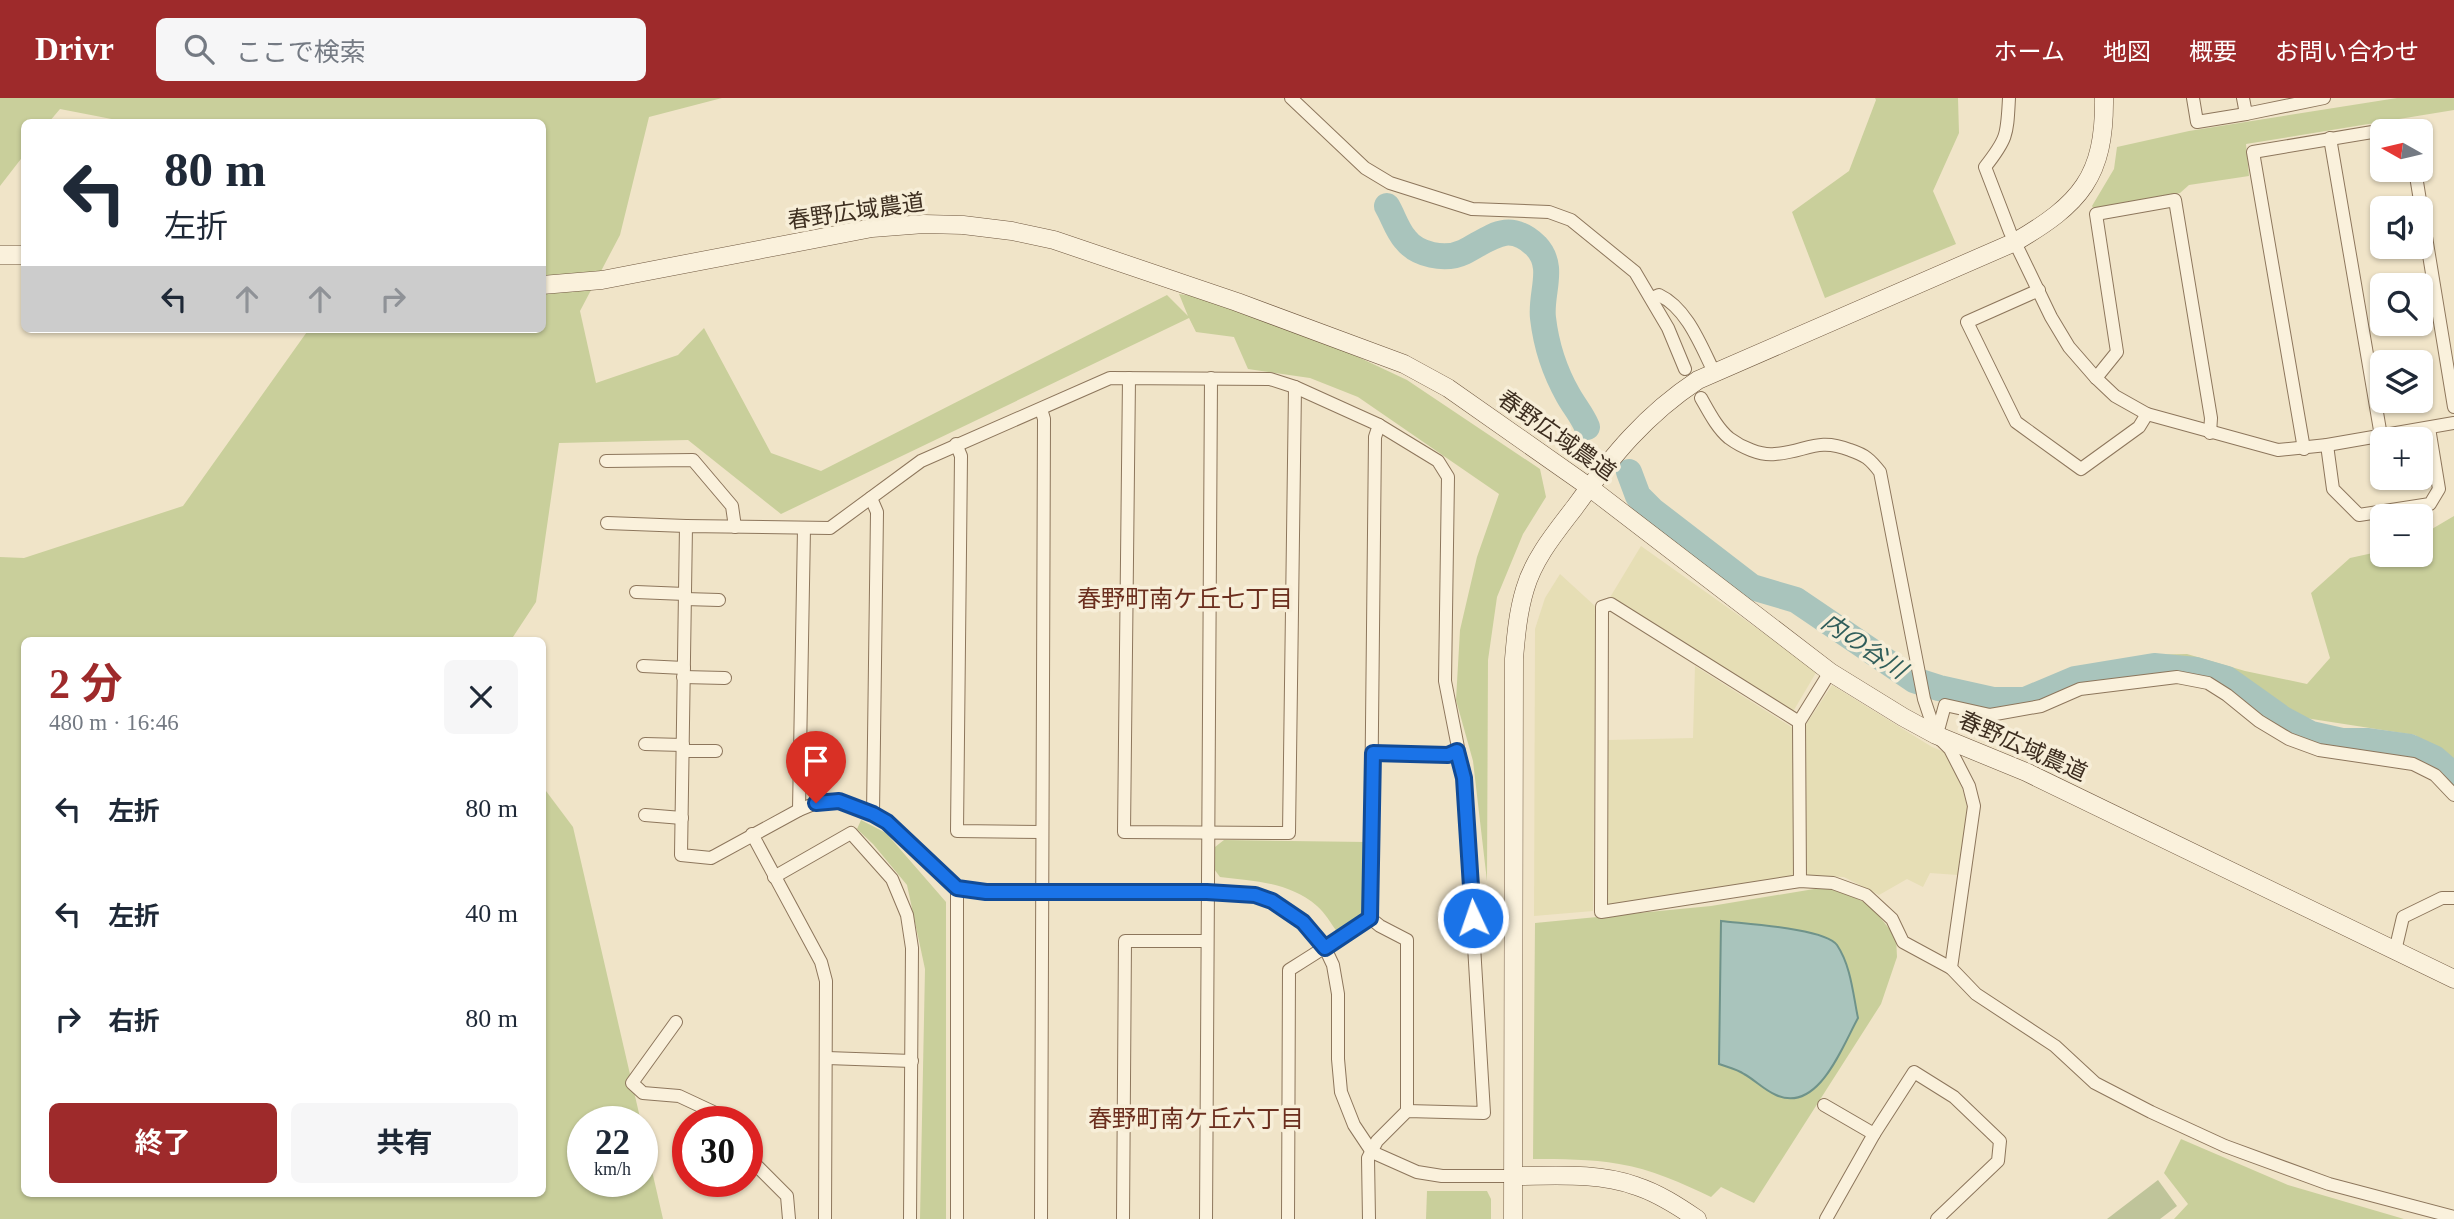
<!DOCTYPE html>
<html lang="ja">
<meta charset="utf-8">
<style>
body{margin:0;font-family:"Times New Roman","Noto Sans JP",serif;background:#f6f6f7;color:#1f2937;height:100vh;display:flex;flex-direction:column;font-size:26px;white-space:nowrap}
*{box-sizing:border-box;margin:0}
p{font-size:23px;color:#747a83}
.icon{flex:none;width:38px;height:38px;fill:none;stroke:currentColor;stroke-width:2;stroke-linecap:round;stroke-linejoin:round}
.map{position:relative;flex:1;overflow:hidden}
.details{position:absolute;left:21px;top:539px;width:525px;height:560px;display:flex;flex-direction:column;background:#fff;border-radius:10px;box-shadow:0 2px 5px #0004}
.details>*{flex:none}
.banner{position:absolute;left:21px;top:21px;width:525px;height:214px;border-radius:10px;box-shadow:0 2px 5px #0004;background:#fff;color:#1f2937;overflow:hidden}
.needle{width:46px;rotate:278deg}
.buttons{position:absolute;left:2370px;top:21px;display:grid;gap:14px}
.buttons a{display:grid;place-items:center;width:63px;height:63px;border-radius:10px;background:#fff;box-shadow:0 2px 5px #0004;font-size:35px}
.speed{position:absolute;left:567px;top:1008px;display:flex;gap:14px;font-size:35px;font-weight:700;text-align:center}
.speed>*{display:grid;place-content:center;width:91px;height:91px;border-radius:50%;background:#fff;box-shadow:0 2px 5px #0004;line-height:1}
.speed small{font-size:18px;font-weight:400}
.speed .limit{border:10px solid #d22;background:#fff;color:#111}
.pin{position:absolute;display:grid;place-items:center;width:60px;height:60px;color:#fff;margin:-72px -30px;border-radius:50% 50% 50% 0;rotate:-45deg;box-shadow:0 0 7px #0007}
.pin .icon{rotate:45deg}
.me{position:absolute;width:77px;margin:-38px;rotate:357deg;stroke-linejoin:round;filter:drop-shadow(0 0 5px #0008)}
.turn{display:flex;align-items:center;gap:24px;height:147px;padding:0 28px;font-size:32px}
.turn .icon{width:91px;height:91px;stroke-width:2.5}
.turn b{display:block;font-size:49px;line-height:60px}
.lanes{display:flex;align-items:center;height:66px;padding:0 28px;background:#0003;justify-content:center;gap:35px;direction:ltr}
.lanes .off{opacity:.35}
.round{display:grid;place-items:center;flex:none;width:74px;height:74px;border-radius:10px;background:#f6f6f7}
.head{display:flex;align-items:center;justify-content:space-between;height:119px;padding:0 28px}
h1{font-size:42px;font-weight:700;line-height:52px;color:#9e2a2b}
.action{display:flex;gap:14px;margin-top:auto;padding:14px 28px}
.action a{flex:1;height:80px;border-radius:10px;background:#9e2a2b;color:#fff;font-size:28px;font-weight:700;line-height:80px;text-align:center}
.action a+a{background:#f6f6f7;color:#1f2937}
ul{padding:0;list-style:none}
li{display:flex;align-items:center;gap:21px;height:105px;padding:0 28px}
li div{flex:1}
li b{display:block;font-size:26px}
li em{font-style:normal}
header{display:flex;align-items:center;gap:42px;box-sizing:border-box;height:98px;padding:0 35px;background:#9e2a2b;color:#fff}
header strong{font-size:33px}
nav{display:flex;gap:38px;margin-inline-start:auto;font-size:24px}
.search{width:490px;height:63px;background:#f6f6f7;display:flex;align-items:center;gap:18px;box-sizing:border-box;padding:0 24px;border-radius:10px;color:#747a83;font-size:26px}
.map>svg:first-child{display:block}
.farmland{fill:#e6deb5}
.green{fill:#c9cf9b}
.cemetery{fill:#bfc49a}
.water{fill:#a9c4bc;stroke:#6f938a;stroke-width:2}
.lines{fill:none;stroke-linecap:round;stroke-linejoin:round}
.river{stroke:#a9c4bc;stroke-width:26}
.street-casing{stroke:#8d765c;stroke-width:14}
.secondary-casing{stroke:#6f573f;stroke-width:19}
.street{stroke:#faf1dc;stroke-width:12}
.secondary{stroke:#faf1dc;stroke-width:18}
.route-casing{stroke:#114b97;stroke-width:18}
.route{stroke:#1a73e8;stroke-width:12}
.labels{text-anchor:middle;stroke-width:7;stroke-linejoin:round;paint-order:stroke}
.street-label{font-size:23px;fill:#3d2e20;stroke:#f7eed8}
.neighbourhood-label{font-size:24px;fill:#6b2e1e;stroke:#f7eed8}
.water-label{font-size:24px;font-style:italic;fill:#2f5d5a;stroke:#f7eed8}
</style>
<header>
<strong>Drivr</strong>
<div class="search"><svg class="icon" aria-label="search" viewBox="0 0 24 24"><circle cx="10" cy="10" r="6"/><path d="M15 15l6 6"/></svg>ここで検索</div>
<nav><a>ホーム</a><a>地図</a><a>概要</a><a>お問い合わせ</a></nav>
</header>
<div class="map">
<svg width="2454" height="1121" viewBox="0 0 2454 1121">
<rect width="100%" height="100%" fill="#f0e4c8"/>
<!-- farmland -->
<g class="farmland">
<path d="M1641,448l176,125 -26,44 -182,-116z"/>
<path d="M1560,476l36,33 -3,304 -59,5 1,-287 10,-31z"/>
<path d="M1695,568l98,62v148l-186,29v-165l86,-2z"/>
<path d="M1832,587l100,62 15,6 16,38 5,19 -10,65 -28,-2 -7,14 -16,-8 -28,16 -35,-18 -38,-2 -1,-149z"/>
</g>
<!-- green -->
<g class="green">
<path d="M0,0h722l-73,19 -29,118 -40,76 16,72 82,-28 26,-27 67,125 50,18 346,-176 21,21 -9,-22 14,2 129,44 85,40 133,89 6,28 -23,37 -26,63 -9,63 -1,221 -14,-120 -17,-61 4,-70 17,-73 22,-63 -141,-97 -48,-19 -62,-9 -14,-32 -38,-5 -7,-14 -408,196 -93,-74 -129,3 -23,159 -25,38h-487v554h518l1,-407 30,40 68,295h-58v59h59v-54l21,92h-663v-662l24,1 159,-52 126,-177h233v-207h-415l-67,-13 -11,13h-25v33l-24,31z"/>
<path d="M1875,0h83l1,35 -26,58 23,53 -131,54 -33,-86 57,-41 27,-71z"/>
<path d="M2397,0h57v12l-208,34 3,32 -60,9 -9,8 -85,18 -3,-5 22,-37 3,-22 72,-16z"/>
<path d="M2454,418v247l-39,-28 -129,-20 -72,-25 -65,-11 -6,-24 44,-1 58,17 62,13 23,-26 -19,-65 39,-35 32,-7v4h38v-19z"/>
<path d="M861,722l25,13 60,69v317h-26l5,-250 -18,-84 -34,-41 -16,-15z"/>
<path d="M1224,742l143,2 -3,72 -27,18c-6,-9 -12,-19 -20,-26 -28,-24 -63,-25 -97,-29l-6,-8 1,-22z"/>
<path d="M1826,789l23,8 21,10 26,32 1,20 -16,47 -127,199 -33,-16 -10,10c-29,-14 -60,-28 -92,-33 -28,-5 -58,-5 -86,-5l2,-236 176,-17z"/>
<path d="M2181,1041l107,46 116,34h-230l14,-15 -24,-31z"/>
<path d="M1427,1093h60l4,8v20h-65z"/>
</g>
<!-- cemetery -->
<path class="cemetery" d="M2158,1082l19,26 -17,13h-53z"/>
<!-- water -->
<path class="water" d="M1721,823c23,3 104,7 116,24 14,21 16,49 21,73 -16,29 -40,96 -82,77 -12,-5 -21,-15 -32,-21 -7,-5 -17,-7 -25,-10z"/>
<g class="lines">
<!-- river -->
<g class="river">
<path d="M1387,108c6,10 10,24 18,33 12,16 40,22 59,13 26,-13 44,-33 72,-6 20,21 4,47 7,72 3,26 12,54 25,77 6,11 14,20 19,32"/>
<path d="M1629,374l9,24 14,14 100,77 44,13 118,80 25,8 54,12h32l50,-21 79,-13 42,4 31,9 56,40 28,15 31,7h25l43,6 24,11 20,17"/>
</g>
<!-- street casing -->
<g class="street-casing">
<g id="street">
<path d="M1291,0l74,70 25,15 82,26 77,3 22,8 64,52 33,56 17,41"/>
<path d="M2009,0c-2,36 -1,40 -24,69l25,65 41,85 18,30 27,31 19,18 32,18 131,36 49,-5 127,-22"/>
<path d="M2193,0l4,24 49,-8"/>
<path d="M2243,0l3,16 78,-16"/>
<path d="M2330,40l51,298"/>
<path d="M2415,72l39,237"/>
<path d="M2039,192l-72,32 49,100 65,47 58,-42 8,-13"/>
<path d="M1652,200l7,-3c28,13 42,51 55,77"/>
<path d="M1129,280l-5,454 165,1 6,-446"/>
<path d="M2096,280l21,-26 -21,-138 79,-14 36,218 -1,15"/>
<path d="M1701,300c8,14 16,30 28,40 12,9 32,18 46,16 31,-2 42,-17 75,-4 15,5 20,9 30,22l44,227 12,36 14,14 19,37 5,20 -23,162 25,26 79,52 40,37 56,29 74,34 104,38 125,33"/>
<path d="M956,346l5,12 -4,375 84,1"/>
<path d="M2327,347l6,44 26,26 71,-11 9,-15 -10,-61"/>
<path d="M2304,351l-51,-297 155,-26 1,5"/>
<path d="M606,363l87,-1 39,46 3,21"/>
<path d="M871,400l6,14 -4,302"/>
<path d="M607,425l79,3"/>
<path d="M636,494l49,2"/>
<path d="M685,501l34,1"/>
<path d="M643,568l41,2"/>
<path d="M683,579l42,1"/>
<path d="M1799,624l-188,-118 -9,3 -1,305 199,-31 33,2 33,12 26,24 11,23 48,26"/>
<path d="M1937,636l8,-29 45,10 51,-9 39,-17 97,-12 31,6 19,12 32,26 30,18 30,11 94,14 22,11 19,20"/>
<path d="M645,646l38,1"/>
<path d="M683,653h33"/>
<path d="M1373,655l75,2 9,-4"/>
<path d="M799,712l5,-282"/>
<path d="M645,717l37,3"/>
<path d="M752,736l69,128 5,19 -1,238"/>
<path d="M774,779l77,-44 41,46 15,36 5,33 -2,271"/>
<path d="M1800,783l-1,-159 31,-50"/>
<path d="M1370,820l10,8 27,14v171"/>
<path d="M2395,853l8,-34 39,-19h12"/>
<path d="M676,924l-44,61 11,10 36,3 45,21 3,5"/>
<path d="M827,960l85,3"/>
<path d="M1824,1007l50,29"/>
<path d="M747,1058l40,40 2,23"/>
<path d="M957,1121v-331"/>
<path d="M1041,1121l3,-800 -3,-10"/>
<path d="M1123,1121l2,-278h81"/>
<path d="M1206,1121l5,-841"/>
<path d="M1288,1121l1,-249c27,-17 54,-34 81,-52l5,-481 4,-12 -84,-38 -25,-8 -160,-1 -189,83 -91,67 -144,-2 -5,329 30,3 88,-48 17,-7 24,-2 13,4 34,17 70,66 30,4h220l48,3 17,6 31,20 22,27 8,17 5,29v65l3,33 13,33 18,27 45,20 25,4h71"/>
<path d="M1369,1121l-1,-61 9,-17 30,-30 77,2 -20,-335 -19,-97 3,-204 -10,-16 -59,-36"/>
<path d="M1826,1121l48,-85 40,-62 40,25 46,44 -2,20 -61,58"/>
</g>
</g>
<!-- secondary casing -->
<g class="secondary-casing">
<g id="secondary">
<path d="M0,157h24"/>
<path d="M542,187l60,-5 270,-52 52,-4 39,1 49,6 42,9 183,62 167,62 44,24 141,99 241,185 73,45 33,18 90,37 428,207"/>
<path d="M1513,1078c40,0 84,-4 123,10 22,7 42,20 61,33"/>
<path d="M1513,1121l1,-560c2,-24 4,-47 11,-70 9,-31 31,-57 50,-82 37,-51 70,-92 123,-127l317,-138c65,-38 90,-65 89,-144"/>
</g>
</g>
<!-- street -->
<use href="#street" class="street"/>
<!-- secondary -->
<use href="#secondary" class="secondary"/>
</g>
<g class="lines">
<!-- route casing -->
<g class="route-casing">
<path id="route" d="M816,705l23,-2 34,13 14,8 70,66 29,4h221l48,3 17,6 31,21 22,26 45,-30 3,-165 75,2 9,-4 7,27 9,140"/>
</g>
<!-- route -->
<use href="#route" class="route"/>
</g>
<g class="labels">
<!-- street labels -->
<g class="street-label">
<text transform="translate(856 113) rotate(-8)" y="8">春野広域農道</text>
<text transform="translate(1557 337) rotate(35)" y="8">春野広域農道</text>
<text transform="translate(2023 648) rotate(24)" y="8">春野広域農道</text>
</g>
<!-- neighbourhood labels -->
<g class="neighbourhood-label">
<text x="1185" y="509">春野町南ケ丘七丁目</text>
<text x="1196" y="1029">春野町南ケ丘六丁目</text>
</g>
<!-- water labels -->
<g class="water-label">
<text transform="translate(1864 548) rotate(34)" y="8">内の谷川</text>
</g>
</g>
</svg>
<div class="buttons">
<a><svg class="needle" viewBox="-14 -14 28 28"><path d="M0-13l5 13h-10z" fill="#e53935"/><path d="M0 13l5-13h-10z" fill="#747a83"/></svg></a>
<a><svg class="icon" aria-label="sound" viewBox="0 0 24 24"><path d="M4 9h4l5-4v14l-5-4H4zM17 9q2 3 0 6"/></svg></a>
<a><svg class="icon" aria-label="search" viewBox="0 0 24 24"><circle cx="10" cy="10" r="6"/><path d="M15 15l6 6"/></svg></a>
<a><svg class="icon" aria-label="layers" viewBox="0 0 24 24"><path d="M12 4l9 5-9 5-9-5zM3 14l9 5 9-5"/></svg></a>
<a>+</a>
<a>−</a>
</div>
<div class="speed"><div>22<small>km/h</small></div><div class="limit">30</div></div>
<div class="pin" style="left:816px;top:705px;background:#d93025"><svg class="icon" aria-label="arrive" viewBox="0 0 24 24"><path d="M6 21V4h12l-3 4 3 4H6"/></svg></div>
<svg class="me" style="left:1473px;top:820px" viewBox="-20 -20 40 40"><circle r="17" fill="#1a73e8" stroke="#fff" stroke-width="3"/><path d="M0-11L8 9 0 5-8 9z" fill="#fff"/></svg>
<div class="banner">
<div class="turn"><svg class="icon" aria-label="left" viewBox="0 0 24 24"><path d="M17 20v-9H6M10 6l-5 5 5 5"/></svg><div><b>80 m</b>左折</div></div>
<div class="lanes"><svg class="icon" aria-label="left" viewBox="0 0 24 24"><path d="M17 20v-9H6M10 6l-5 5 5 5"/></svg><svg class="icon off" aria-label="ahead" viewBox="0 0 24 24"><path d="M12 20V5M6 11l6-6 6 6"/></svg><svg class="icon off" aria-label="ahead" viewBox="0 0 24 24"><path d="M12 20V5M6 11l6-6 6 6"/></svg><svg class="icon off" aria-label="right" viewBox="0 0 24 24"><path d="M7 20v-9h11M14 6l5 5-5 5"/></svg></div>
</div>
<section class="details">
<div class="head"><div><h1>2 分</h1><p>480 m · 16:46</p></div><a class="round"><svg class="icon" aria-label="close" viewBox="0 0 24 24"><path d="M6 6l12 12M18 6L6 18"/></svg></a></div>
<ul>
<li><svg class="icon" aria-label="left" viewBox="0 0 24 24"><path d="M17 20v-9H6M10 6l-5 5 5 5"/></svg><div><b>左折</b></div><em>80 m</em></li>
<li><svg class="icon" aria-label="left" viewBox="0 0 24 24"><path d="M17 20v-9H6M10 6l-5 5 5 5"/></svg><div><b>左折</b></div><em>40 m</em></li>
<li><svg class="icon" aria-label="right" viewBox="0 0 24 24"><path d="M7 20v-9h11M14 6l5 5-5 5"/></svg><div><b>右折</b></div><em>80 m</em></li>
</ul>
<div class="action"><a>終了</a><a>共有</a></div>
</section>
</div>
